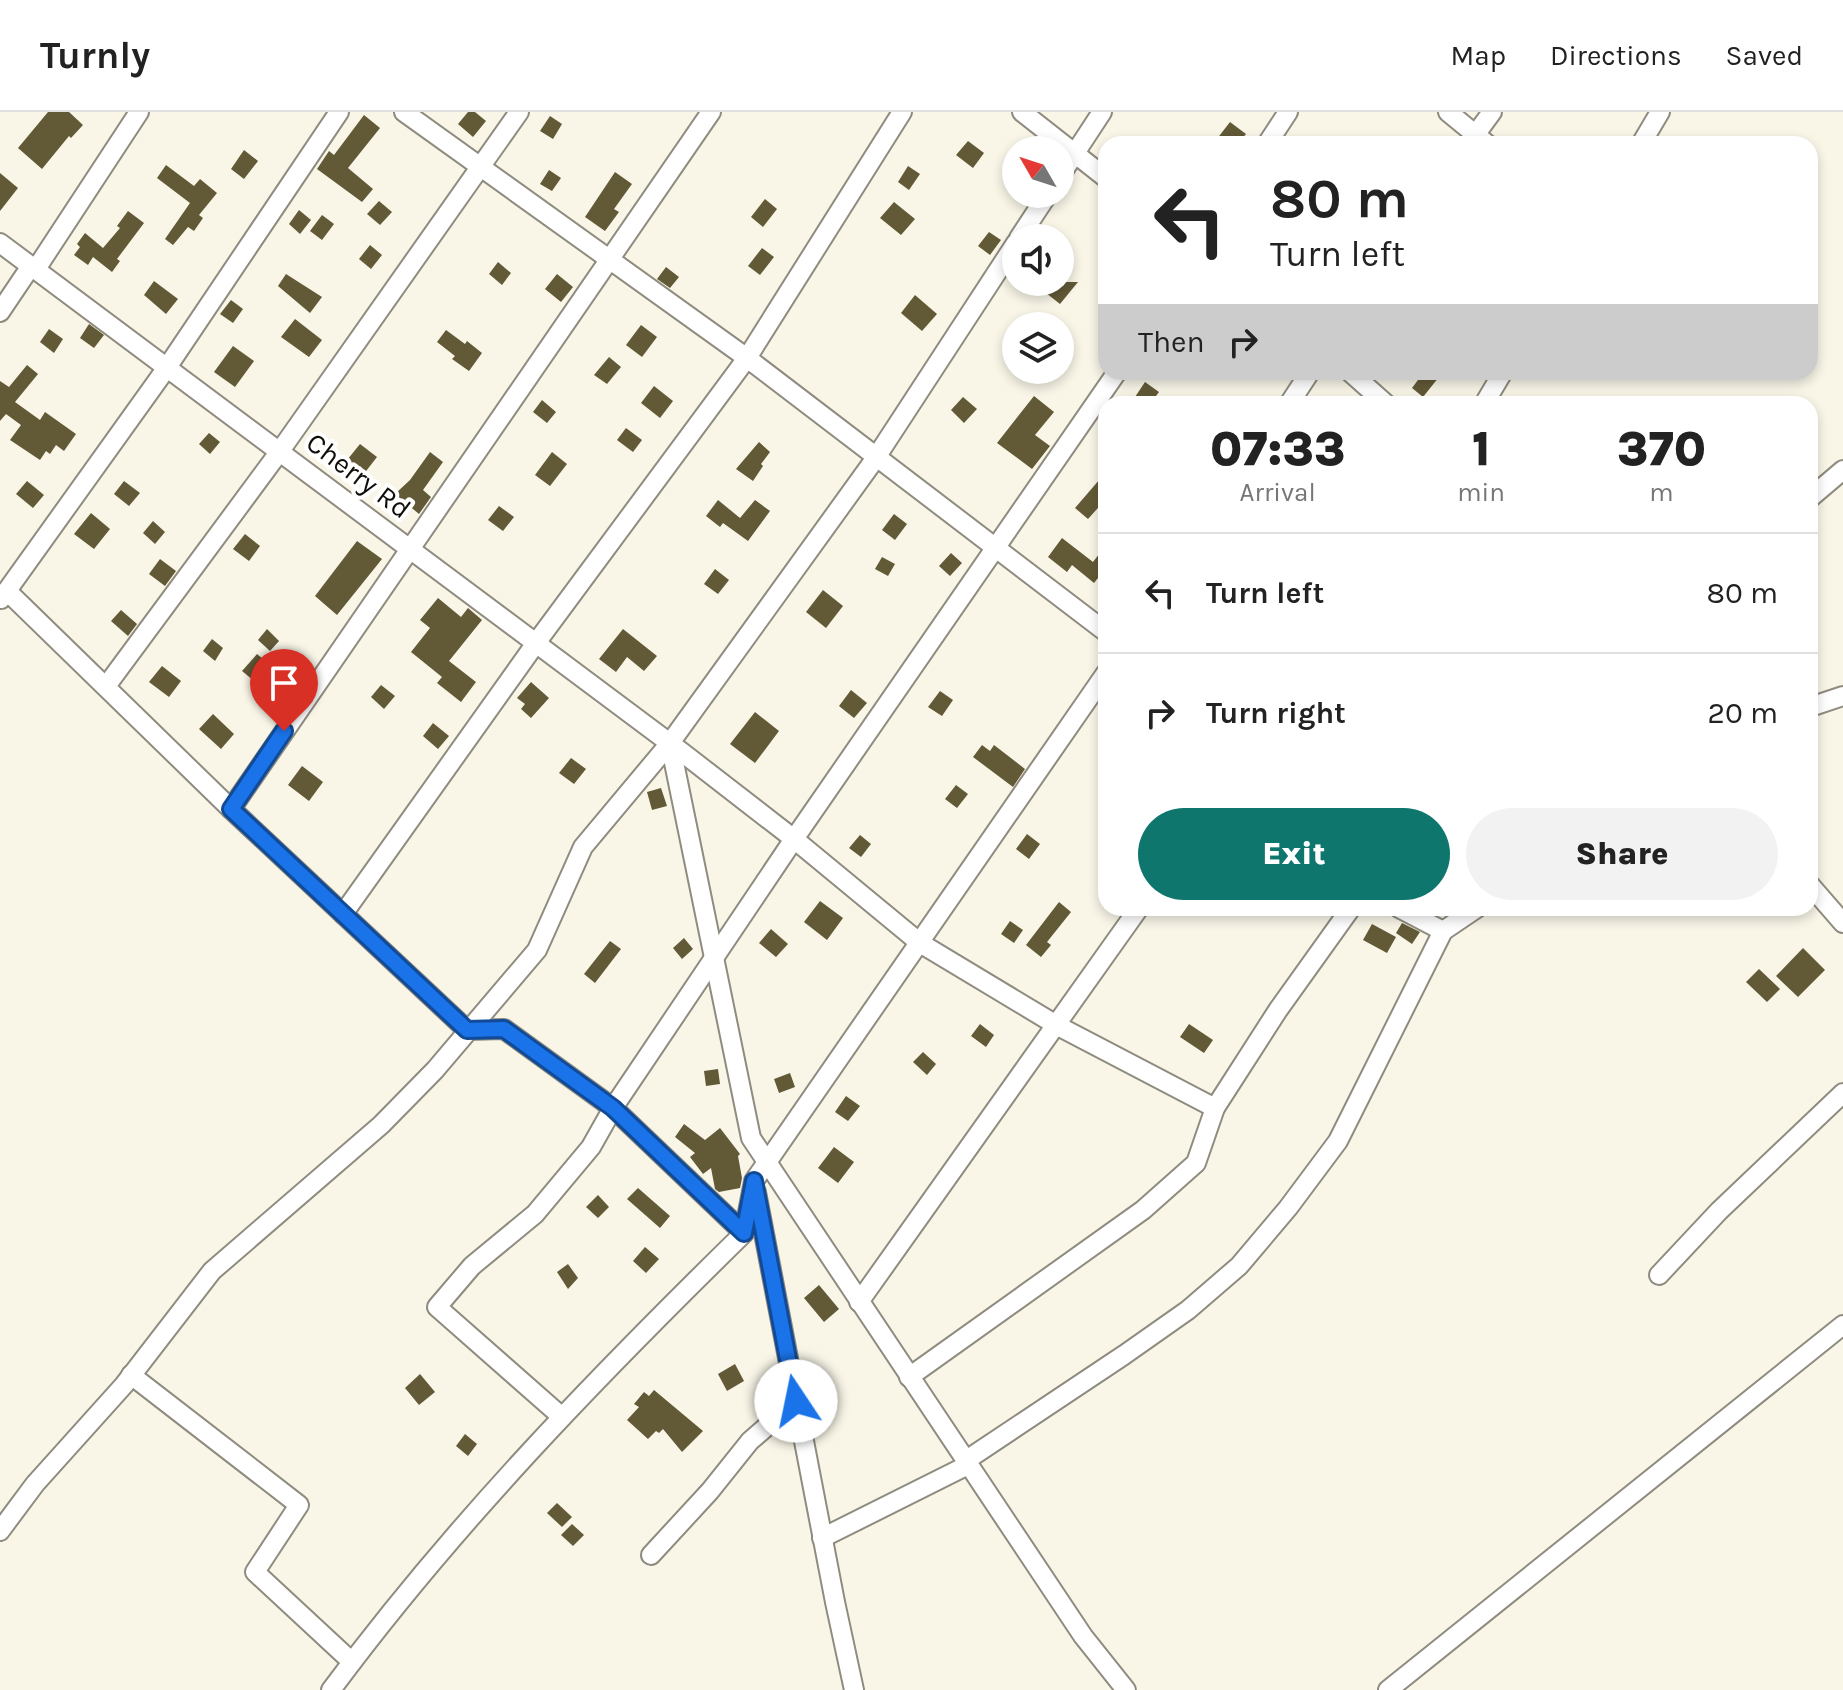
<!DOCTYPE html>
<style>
body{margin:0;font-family:Karla,sans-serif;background:#f2f2f2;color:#222;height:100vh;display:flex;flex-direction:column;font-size:30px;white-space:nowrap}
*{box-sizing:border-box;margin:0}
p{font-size:26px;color:#767676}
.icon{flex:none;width:44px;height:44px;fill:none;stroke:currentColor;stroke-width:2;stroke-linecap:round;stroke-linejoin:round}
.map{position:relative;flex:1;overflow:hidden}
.panel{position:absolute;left:1098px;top:284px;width:720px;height:520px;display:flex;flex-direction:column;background:#fff;border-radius:24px;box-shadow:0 4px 12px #0003}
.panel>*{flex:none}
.hud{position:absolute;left:1098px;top:24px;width:720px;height:244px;border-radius:24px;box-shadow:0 4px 12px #0003;background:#fff;color:#222;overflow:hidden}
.needle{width:52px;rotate:309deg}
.controls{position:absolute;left:1002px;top:24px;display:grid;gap:16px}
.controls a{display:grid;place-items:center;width:72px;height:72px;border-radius:50%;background:#fff;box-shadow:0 4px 12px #0003;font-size:40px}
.pin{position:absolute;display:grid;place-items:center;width:68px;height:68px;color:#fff;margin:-82px -34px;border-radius:50% 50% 50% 0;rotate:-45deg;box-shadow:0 0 8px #0007}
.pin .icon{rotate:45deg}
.me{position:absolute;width:88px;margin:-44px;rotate:349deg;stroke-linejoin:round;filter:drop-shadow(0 0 6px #0008)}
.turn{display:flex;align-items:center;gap:28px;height:168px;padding:0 40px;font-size:36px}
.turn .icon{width:104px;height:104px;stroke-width:2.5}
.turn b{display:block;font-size:56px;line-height:68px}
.then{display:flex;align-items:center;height:76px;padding:0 40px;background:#0003;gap:16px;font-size:30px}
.eta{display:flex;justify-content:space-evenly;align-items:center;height:136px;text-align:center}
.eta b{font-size:48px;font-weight:800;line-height:56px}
.button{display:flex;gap:16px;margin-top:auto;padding:16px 40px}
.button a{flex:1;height:92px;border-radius:48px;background:#0f766e;color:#fff;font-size:32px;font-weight:800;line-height:92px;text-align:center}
.button a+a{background:#f2f2f2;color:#222}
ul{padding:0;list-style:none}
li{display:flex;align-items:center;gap:24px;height:120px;padding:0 40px;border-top:2px solid #e0e0e0}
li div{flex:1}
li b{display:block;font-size:30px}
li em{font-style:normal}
header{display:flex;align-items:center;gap:48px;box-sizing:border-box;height:112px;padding:0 40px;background:#fff;border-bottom:2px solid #e0e0e0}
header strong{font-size:38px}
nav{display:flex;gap:44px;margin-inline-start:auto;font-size:28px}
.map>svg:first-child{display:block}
.building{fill:#625936}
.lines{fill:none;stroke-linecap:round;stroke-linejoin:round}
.street-casing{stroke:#8f8b7f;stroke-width:22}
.street{stroke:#fff;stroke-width:18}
.route-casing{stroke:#114b97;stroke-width:20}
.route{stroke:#1a73e8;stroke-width:14}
.labels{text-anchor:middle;stroke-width:8;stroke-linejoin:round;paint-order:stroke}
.street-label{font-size:28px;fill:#0e0d08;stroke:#fff}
</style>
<header>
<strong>Turnly</strong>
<nav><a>Map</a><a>Directions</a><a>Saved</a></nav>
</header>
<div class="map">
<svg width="1843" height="1578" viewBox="0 0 1843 1578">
<rect width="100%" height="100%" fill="#f9f6e8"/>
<!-- building -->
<g class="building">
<path d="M48,0h21l14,13 -12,13 -2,-2 -27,33 -24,-21z"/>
<path d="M468,0h7l11,9 -13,16 -15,-13z"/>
<path d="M364,3l16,13 -32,40 25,21 -11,13 -45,-33 12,-18 5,4z"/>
<path d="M550,4l12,8 -9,15 -13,-8z"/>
<path d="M1230,10l16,12 -8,10h-25z"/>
<path d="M968,29l16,12 -11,15 -17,-13z"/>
<path d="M244,38l14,11 -14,18 -13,-10z"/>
<path d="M166,53l28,21 6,-7 17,14 -18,22 4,3 -9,13 -6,-4 -15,18 -8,-6 25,-36 -33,-25z"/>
<path d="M908,54l12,8 -11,16 -11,-8z"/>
<path d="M549,58l12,8 -9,13 -12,-7z"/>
<path d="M615,60l17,12 -18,25 5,3 -14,19 -20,-14z"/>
<path d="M0,61l18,15 -18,23z"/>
<path d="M765,87l12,10 -14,18 -12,-10z"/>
<path d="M379,89l13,11 -12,13 -13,-11z"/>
<path d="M894,90l21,17 -14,16 -21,-17z"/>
<path d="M299,98l12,10 -11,14 -11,-10z"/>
<path d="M128,99l16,12 -27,36 3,2 -8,11 -19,-15 -5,8 -14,-10 6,-8 -3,-3 8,-11 18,15 17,-20 -3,-2z"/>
<path d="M322,103l12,9 -12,16 -12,-9z"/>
<path d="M989,120l12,8 -11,15 -12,-9z"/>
<path d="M370,133l12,10 -11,14 -12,-10z"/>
<path d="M762,136l12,9 -14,18 -12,-9z"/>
<path d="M498,150l13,11 -9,12 -13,-11z"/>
<path d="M666,155l13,10 -9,11 -13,-9z"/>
<path d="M286,162l36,23 -12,16 -32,-27z"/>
<path d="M557,162l16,13 -12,15 -16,-13z"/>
<path d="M154,169l24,18 -12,15 -22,-19z"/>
<path d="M1032,170h46l-18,22z"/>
<path d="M915,183l22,19 -15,17 -21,-18z"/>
<path d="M231,188l12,9 -10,14 -13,-9z"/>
<path d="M295,207l27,21 -13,17 -28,-20z"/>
<path d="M89,212l15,11 -10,13 -14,-10z"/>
<path d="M641,213l16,12 -15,20 -16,-12z"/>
<path d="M49,217l14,10 -9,14 -14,-11z"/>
<path d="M446,218l19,14 2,-3 15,12 -13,18 -17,-12 3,-3 -18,-14z"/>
<path d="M233,234l21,15 -19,26 -21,-15z"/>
<path d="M609,245l12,10 -14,17 -13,-9z"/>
<path d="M27,253l11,9 -23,28 25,18 5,-8 31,22 -12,17 -8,-6 -6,9 -4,-3 -6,9 -30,-20 11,-15 -15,-11 -6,7v-40l9,6z"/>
<path d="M1424,260h19l-20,25 -11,-9z"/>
<path d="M1145,270l14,10 -9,12h-5l-10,-7z"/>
<path d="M654,274l19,15 -13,17 -19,-15z"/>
<path d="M1034,284l20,16 -19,23 15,11 -18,23 -35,-26z"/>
<path d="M963,285l14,12 -13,14 -13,-13z"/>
<path d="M542,288l14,12 -9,11 -14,-11z"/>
<path d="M626,316l16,12 -9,12 -16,-12z"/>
<path d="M209,321l11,9 -10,12 -11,-10z"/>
<path d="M759,330l11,10 -9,12 2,2 -10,15 -17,-12z"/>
<path d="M360,332l17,13 -21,27 -17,-14z"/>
<path d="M430,340l13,10 -20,28 8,7 -12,17 -24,-20 15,-14z"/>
<path d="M552,340l15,12 -17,22 -15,-11z"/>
<path d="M1106,360v27l-18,20 -13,-11z"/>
<path d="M27,369l17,14 -11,13 -17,-14z"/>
<path d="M124,369l16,12 -11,13 -15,-12z"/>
<path d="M718,388l22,18 15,-18 15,11 -22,30 -25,-18 -3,4 -14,-11z"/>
<path d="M499,394l15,11 -11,14 -15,-11z"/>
<path d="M91,401l19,16 -16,20 -20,-15z"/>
<path d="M894,402l13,10 -12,16 -13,-10z"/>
<path d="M153,409l12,11 -10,12 -12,-11z"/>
<path d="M245,422l15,12 -11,15 -16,-12z"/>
<path d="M1062,426l31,24 13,-17v23l-12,15 -22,-18 -5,7 -19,-15z"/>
<path d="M357,429l25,18 -45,56 -22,-19z"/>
<path d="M951,441l11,10 -12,13 -11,-10z"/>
<path d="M882,445l13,7 -7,12 -13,-7z"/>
<path d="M160,447l16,12 -11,15 -16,-12z"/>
<path d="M715,457l14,11 -11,14 -14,-10z"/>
<path d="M823,478l20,16 -17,22 -20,-16z"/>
<path d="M438,486l23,19 7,-9 14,12 -33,41 27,21 -15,20 -24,-19 5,-6 -31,-25 19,-24 -10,-8z"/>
<path d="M121,498l16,14 -9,12 -17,-15z"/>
<path d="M267,517l12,12 -9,10 -12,-11z"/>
<path d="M623,517l34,27 -13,15 -17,-14 -11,15 -17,-13z"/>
<path d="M212,527l11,9 -8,13 -12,-10z"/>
<path d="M257,542l29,24 -15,17 -29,-24z"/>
<path d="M162,554l19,15 -12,16 -20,-15z"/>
<path d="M531,570l18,16 -18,20 -10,-9 4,-5 -8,-6z"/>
<path d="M381,573l14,11 -11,13 -13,-12z"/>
<path d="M851,578l16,13 -13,15 -15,-12z"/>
<path d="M940,579l13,9 -11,16 -14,-9z"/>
<path d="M755,600l24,19 -24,32 -25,-19z"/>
<path d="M213,602l21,20 -13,15 -22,-20z"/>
<path d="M433,611l16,13 -11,13 -15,-13z"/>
<path d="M982,633l8,6 4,-6 31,24 -12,18 -40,-30z"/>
<path d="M571,646l15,11 -12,15 -15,-11z"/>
<path d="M302,654l21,16 -14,19 -21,-16z"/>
<path d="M956,673l12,9 -11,14 -12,-9z"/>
<path d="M661,676l6,18 -15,4 -5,-18z"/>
<path d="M1027,722l13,10 -11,15 -13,-10z"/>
<path d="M860,723l11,9 -10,13 -12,-9z"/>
<path d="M820,789l23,17 -16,22 -23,-18z"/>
<path d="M1059,790l12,10 -24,30 4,3 -10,12 -15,-12z"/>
<path d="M1010,809l13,9 -9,13 -13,-9z"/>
<path d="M1402,811l18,9 -8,12 -16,-11z"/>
<path d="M1372,812l24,13 -9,16 -24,-13z"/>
<path d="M771,817l17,15 -12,13 -17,-14z"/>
<path d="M684,826l9,11 -11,10 -9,-11z"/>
<path d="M610,829l11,8 -26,34 -11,-9z"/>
<path d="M1803,836l22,22 -27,27 -22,-21z"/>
<path d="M1759,857l21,20 -13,13 -21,-20z"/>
<path d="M980,912l14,11 -8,12 -15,-11z"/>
<path d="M1189,912l24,16 -9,13 -24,-16z"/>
<path d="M923,940l13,12 -9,11 -14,-13z"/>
<path d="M718,957l2,15 -14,2 -2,-15z"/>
<path d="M790,961l5,14 -16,6 -5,-14z"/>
<path d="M846,984l14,10 -12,15 -13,-9z"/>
<path d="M684,1012l21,16 15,-12 20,26 -2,2 4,22 -2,10 -21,4 -4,-3 -4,-21 -8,6 -13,-17 5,-4 -20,-16z"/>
<path d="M834,1035l20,15 -16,21 -20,-15z"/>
<path d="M638,1076l32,28 -10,12 -33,-29z"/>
<path d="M598,1083l11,12 -11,11 -12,-11z"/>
<path d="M645,1135l14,12 -13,14 -13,-12z"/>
<path d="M568,1152l10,14 -10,11 -11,-17z"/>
<path d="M819,1173l20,24 -15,13 -20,-24z"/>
<path d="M735,1252l9,17 -17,10 -9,-17z"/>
<path d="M420,1262l15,18 -16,13 -14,-17z"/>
<path d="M654,1278l49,41 -21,21 -19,-23 -4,4 -3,-2 -8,8 -21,-19 12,-13 -5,-3 10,-12 5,4z"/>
<path d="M465,1322l12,10 -9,12 -12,-10z"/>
<path d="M557,1391l15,14 -10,10 -15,-14z"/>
<path d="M572,1412l12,11 -11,11 -12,-11z"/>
</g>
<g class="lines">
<!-- street casing -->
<g class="street-casing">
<g id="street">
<path d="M902,0l-155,246 359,274"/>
<path d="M1022,0l84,66"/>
<path d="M1448,0l39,32"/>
<path d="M1470,30l22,-30"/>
<path d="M1267,32l21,-32"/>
<path d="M1641,32l19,-32"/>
<path d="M1060,64l42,-64"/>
<path d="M1019,126l29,-44"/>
<path d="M0,131l683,510 111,86 126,104 138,83 157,82"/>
<path d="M36,157l103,-157"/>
<path d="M0,200l31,-46"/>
<path d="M1350,260l36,32"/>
<path d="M1289,292l21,-32"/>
<path d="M1484,292l19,-32"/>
<path d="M1810,386l33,-28"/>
<path d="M7,479l224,218 236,221 37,-1 109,79 181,-269 323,-467"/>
<path d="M1,487l167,-233 171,-254"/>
<path d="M107,573l173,-234 239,-339"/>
<path d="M1810,595l33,-11"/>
<path d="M670,631l81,395 332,498 43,54"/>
<path d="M231,697l480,-697"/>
<path d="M1810,773l33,38"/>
<path d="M1399,796l44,23"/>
<path d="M343,802l193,-271 211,-285 -343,-246"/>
<path d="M756,1080l79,410 19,88"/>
<path d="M1659,1163l60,-64 124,-118"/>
<path d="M859,1190l280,-394"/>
<path d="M131,1263l168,130 -44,67 97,90"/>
<path d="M909,1265l234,-167 53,-47 19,-55 63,-98 73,-102"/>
<path d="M562,1305l-125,-110 35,-41 63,-52 56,-67 22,-39 131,125 10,-52 352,-508"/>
<path d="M965,1349l159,-106 64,-45 51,-44 49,-58 50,-67 105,-210 34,-23"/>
<path d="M0,1419l35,-47 89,-99 88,-114 169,-146 54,-55 102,-120 46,-103 87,-104 205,-284 141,-216"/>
<path d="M822,1426l146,-73"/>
<path d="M651,1443l59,-64 40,-50 46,-40"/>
<path d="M331,1578c123,-166 266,-313 413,-457"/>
<path d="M1388,1578l455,-365"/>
</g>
</g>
<!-- street -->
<use href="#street" class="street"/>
</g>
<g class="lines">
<!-- route casing -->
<g class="route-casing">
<path id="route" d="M284,619l-53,78 236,221 37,-1 109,79 131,125 10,-52 42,220"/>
</g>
<!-- route -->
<use href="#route" class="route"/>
</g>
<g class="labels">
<!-- street labels -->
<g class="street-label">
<text transform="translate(359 363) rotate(37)" y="10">Cherry Rd</text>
</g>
</g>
</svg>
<div class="controls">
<a><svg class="needle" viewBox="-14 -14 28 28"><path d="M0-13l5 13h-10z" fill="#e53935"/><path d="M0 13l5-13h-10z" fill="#767676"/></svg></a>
<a><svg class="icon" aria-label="sound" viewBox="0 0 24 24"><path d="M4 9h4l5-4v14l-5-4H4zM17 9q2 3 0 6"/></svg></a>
<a><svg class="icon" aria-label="layers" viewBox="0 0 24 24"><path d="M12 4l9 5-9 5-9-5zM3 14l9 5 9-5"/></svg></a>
</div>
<div class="pin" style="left:284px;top:619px;background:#d93025"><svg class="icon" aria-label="arrive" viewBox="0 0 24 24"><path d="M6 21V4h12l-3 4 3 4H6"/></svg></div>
<svg class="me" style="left:796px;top:1289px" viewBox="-20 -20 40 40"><circle r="19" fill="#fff"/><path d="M0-13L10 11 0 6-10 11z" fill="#1a73e8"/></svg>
<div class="hud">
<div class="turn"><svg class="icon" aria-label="left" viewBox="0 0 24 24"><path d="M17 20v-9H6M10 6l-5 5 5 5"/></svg><div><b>80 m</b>Turn left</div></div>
<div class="then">Then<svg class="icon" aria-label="right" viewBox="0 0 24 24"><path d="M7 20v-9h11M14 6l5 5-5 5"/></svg></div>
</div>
<section class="panel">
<div class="eta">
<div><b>07:33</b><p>Arrival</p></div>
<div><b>1</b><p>min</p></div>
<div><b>370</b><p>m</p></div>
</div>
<ul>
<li><svg class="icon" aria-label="left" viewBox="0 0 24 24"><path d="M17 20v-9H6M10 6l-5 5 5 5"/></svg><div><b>Turn left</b></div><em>80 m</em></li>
<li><svg class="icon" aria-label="right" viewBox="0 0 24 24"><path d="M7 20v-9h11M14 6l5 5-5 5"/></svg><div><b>Turn right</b></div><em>20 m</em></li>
</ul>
<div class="button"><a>Exit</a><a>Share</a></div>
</section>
</div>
